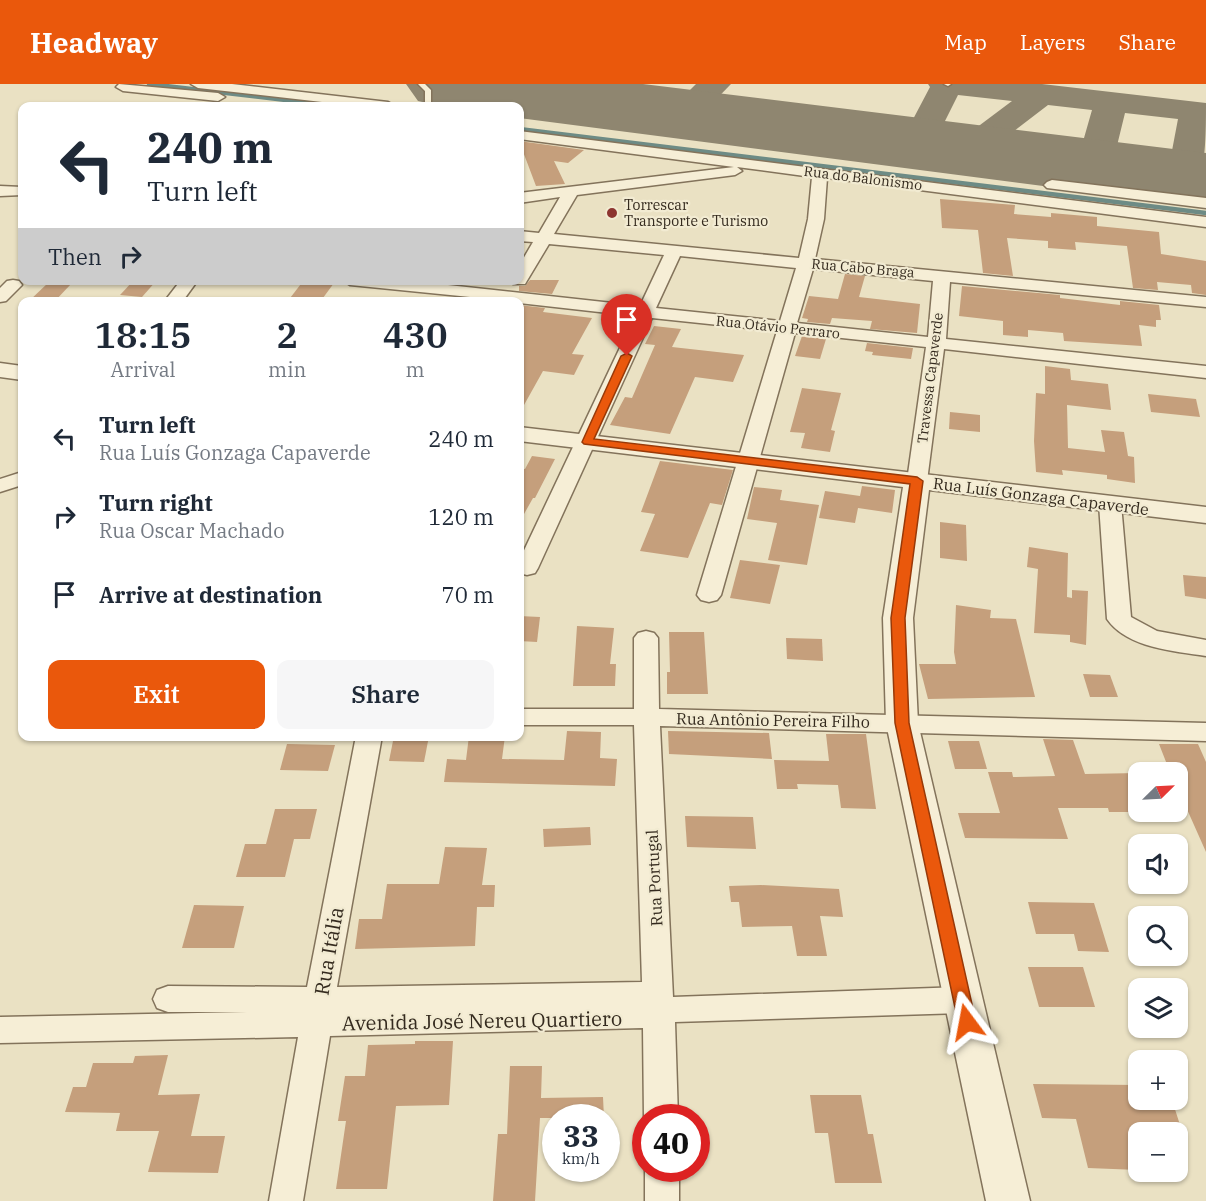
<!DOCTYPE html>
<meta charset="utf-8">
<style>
body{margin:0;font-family:"IBM Plex Serif",serif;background:#f6f6f7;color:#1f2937;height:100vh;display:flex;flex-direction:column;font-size:22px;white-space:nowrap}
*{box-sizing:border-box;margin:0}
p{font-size:20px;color:#747a83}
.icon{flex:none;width:33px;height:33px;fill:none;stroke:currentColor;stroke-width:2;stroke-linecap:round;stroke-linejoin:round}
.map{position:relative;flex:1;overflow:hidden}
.panel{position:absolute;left:18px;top:213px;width:506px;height:444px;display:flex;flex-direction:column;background:#fff;border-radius:12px;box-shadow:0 2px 4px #0004}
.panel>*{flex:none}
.banner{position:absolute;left:18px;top:18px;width:506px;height:183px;border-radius:12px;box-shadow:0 2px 4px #0004;background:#fff;color:#1f2937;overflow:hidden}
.needle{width:39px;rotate:66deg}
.buttons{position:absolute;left:1128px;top:678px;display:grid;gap:12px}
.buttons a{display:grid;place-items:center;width:60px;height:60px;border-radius:12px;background:#fff;box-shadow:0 2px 4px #0004;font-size:30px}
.speed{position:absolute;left:542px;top:1020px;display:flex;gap:12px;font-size:30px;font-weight:700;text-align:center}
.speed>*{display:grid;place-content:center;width:78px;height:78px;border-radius:50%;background:#fff;box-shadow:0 2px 4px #0004;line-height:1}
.speed small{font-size:15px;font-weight:400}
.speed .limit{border:9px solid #d22;background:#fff;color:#111}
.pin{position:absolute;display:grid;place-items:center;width:51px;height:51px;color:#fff;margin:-62px -26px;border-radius:50% 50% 50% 0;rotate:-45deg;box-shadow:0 0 6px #0007}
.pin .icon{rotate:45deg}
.me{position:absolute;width:66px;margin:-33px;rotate:347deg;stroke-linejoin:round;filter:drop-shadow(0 0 4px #0008)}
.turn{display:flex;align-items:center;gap:21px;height:126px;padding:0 30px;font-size:27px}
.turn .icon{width:78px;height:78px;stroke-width:2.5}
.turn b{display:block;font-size:42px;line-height:51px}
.then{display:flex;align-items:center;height:57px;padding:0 30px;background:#0003;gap:12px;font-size:22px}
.eta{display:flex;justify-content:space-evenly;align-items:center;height:102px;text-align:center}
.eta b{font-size:36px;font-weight:600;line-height:42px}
.primary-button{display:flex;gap:12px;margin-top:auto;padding:12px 30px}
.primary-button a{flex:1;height:69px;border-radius:12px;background:#ea580c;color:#fff;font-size:24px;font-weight:600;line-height:69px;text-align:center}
.primary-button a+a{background:#f6f6f7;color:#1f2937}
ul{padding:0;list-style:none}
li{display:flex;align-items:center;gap:18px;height:78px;padding:0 30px}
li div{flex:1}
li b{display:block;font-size:22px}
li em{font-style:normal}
header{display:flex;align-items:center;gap:36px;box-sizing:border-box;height:84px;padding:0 30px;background:#ea580c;color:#fff}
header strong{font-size:28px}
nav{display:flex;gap:33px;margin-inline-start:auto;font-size:21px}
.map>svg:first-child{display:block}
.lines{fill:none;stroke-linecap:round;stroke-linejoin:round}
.stream{stroke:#6d8b85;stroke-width:4.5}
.taxiway{fill:#8f8670;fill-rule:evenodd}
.runway{fill:#8f8670;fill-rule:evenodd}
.building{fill:#c59f7c}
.service-casing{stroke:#83735b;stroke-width:3}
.minor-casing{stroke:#83735b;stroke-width:3}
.tertiary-casing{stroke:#83735b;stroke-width:3}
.service{fill:#f6eed6;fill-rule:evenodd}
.minor{fill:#f6eed6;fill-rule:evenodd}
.tertiary{fill:#f6eed6;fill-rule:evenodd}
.route{fill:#ea580c;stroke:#983908;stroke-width:1.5}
.poi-dot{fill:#8d3530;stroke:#f2ebd2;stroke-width:2}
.labels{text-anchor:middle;stroke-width:4.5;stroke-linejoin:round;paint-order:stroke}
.far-street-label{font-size:14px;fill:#342a1e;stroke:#f2ebd2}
.far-poi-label{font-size:14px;fill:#342a1e;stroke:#f2ebd2;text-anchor:start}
.street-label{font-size:16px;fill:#342a1e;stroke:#f2ebd2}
.near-street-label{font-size:20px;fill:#342a1e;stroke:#f2ebd2}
</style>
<header>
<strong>Headway</strong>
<nav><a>Map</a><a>Layers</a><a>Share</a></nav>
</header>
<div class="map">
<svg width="1206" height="1117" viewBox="0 0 1206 1117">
<rect width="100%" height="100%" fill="#eae1c3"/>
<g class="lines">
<!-- stream -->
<g class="stream">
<path d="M149,0l187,22"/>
<path d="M519,45l687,84"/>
</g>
<!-- taxiway -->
<g class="taxiway">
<path d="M696,0h35l-36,37 -12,3 -12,-3 -5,-7z"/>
<path d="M928,0h114l164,19c0,25 0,61 -8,82l-13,3 -13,-3 -5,-8 11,-58 -53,-6 -13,53 -5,8 -13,3 -13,-3 -5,-8 16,-56 -44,-5 -68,52 -12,4 -12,-4 -6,-7 6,-7 56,-42 -54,-6 -28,56 -12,4 -12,-4 -6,-7 30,-57z"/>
</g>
<!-- runway -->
<path class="runway" d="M406,0h237l563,69v54l-687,-89v-12h-79l-22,-5z"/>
</g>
<!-- building -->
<g class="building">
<path d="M519,57l65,9 -16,13 -14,-2 11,23 -29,2z"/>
<path d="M940,115l75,6 -1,9 37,3v-4l46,4v9l62,6 2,22 45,7v34l-14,-2 -1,-8 -34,-3 1,8 -25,-2 -6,-42 -52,-4 1,8 -28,-2v-7l-41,-3 6,38 -30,-3 -5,-43 -36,-2z"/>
<path d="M845,190l20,2 -6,21 61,7 -3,29 -47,-4 2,-8 -40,-3 -2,6 -23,-2 1,-3 -6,-1 7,-22 29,3z"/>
<path d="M134,196h23l-15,17 -22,-2z"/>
<path d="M304,196h7l23,3 -14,19h-33z"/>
<path d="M530,196h29l-7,14 -33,-3v-5h6z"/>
<path d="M49,198l22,2 -17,18h-26z"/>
<path d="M962,202l98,9v3l60,7v-4l39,4 2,15h-5v7l-17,-2 3,21 -78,-5 -1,-8 -35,-3v7l-25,-2v-14l-44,-5z"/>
<path d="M519,221l26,3 -2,4 49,6 -20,36 12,1 -10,20 -31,-4 -24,43z"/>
<path d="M654,242l27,3 -9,18 72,8 -11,27 -38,-5 -25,57 -60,-9 15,-28 7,1 23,-53 -10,-1z"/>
<path d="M802,252l24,3 -6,20 -25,-3z"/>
<path d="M867,259l46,5 -2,11 -39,-4 1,-3 -8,-1z"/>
<path d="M1045,282l25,3 1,11 37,4 3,26 -44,-5 1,43 37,4 -4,-22 23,2 4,24 6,1 1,26 -28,-4v-4l-45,-5 1,5 -27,-3 -2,-31 2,-48 9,1z"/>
<path d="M802,304l39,5 -10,37 4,1 -5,21 -29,-4 4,-15 -15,-1z"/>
<path d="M1148,310l48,5 4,18 -49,-5z"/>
<path d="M950,328l30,3v17l-31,-3z"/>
<path d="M532,372l23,3 -20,39h-2l-14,25v-55l6,1z"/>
<path d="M660,377l73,9 -11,35 -12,-2 -22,55 -48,-7 15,-37 -14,-2z"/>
<path d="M862,402l33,4 -3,23 -34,-5 -3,15 -36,-5 6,-27 35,5z"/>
<path d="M754,403l28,3 -2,10 39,5 -12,60 -39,-5 9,-37 -30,-4z"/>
<path d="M940,438l26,3 1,36 -27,-3z"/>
<path d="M1029,463l39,6 -1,44 5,1v-8l16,1 -2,54 -16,-3v-7l-36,-2 4,-64 -11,-2z"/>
<path d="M740,476l40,5 -10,39 -40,-6z"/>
<path d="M1183,491l23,2v22l-21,-3z"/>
<path d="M956,521l35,5 -1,8 26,1 19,78 -107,2 -9,-35h37l-2,-12z"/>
<path d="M519,532l21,1 -3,25 -18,-1z"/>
<path d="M577,542l37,2 -4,36h6l-1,22h-42z"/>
<path d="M669,548h35l4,62h-41v-22h3z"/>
<path d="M786,554l36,1 1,22 -36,-2z"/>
<path d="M1083,590l27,1 8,22h-28z"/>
<path d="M567,647l34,1 -1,26 17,1 -2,27 -171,-4 3,-23 19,1 3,-24h36l-3,23 62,1z"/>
<path d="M668,647l101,2 3,26 -103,-5z"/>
<path d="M826,650h40l10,75 -35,-1 -3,-23 -41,-1 1,5h-21l-3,-29 55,1z"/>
<path d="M394,652h35l-5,26 -35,-1z"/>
<path d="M1043,655l30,1 12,34 53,-1v39h-29l-1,-4h-50l10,31 -103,-1 -7,-25h42l-12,-41h24l1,5 42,-1z"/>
<path d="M948,657h31l8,28h-32z"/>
<path d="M287,660l48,1 -7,26 -48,-1z"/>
<path d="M1159,660h39l8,18v90l-28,-63v-17h-8z"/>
<path d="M275,725h42l-7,30h-16l-9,38h-49l9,-33h21z"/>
<path d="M685,732l68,1 3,32 -69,-2z"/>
<path d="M590,743l1,18 -47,2 -1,-18z"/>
<path d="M445,763l42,1 -5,37h13l-1,22h-17l-2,39 -120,3 4,-30h23l5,-35h52z"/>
<path d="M761,801l78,4 4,28 -23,-1 7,40h-30l-5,-30 -50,1 -3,-25h-8l-2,-16z"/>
<path d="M1028,818l66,1 15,49 -31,-1 -4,-17h-38z"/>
<path d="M194,821l50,1 -10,42h-52z"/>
<path d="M1028,883h55l12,40h-56z"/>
<path d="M415,957h38l-4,64 -53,1 -9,83h-51l10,-68h-8l7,-45h20l3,-31 47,-1z"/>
<path d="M168,971l-10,40 42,-1 -9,42h34l-7,37 -70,-1 11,-41h-43l4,-18 -55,-1 8,-25h13l7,-24h40l2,-7z"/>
<path d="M510,982h32l-1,32 62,-1 1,21h-64l-5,83h-42l5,-67h9z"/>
<path d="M1033,1000l105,1v15h34l9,28 -43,-1v43l-50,-2 -12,-49 -34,-1z"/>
<path d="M810,1011h51l7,39h5l9,49h-47l-7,-50h-13z"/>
</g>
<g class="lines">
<!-- service casing -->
<g class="service-casing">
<g id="service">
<path d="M418,0h7l6,6v16h-6v-15z"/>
<path d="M944,0h7l-3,2z"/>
</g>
</g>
<!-- minor casing -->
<g class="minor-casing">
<g id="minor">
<path d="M119,0l99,9 7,4 -7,4 -95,-10 -7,-4z"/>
<path d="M191,0h41l156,18 7,4h-38l-159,-18z"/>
<path d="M519,47l687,86v10l-379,-49 -3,41 -9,40 391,38v10l-256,-25 -4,57 260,27v12l-262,-29 -17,132 -3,4 -7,2 -7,-2 -3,-4 19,-134 -131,-14 -74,262 -4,5 -8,2 -8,-2 -4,-5 80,-264 -125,-13 -114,250 -3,5 -8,2 -8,-2v-12l116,-245 -116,-13v-1l-169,-17 -8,-5h60l238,26 24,-51 -115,-11 -24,40h-12l-2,-4h8v-14l14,-24 -14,-1v-10l20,2 21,-36 -41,6v-10l215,-26 -215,-28zM737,83l75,10 -4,42 -9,39 -245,-24 23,-39 158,-20 7,-4zM680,172l116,12 -16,53 -124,-13zM813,185l120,12 -5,56 -131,-14z"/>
<path d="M1052,96l154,18v10l-159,-20 -3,-3 3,-3z"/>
<path d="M0,102l22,1v8l-22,1z"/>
<path d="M13,196l6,1 3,4 -16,16 -6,1v-14l7,-7z"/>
<path d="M181,196h17l-16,22h-18z"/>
<path d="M22,388v13l-22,7v-13z"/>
<path d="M1110,414l8,1 3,5 10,113 26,14 49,9v16c-32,-5 -79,-8 -99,-37l-8,-115 3,-5z"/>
<path d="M646,547l8,2 4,5 1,71 547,14v18l-546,-15 13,271 289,-10 11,4 4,9 -4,9 -11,4 -287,9 3,96h-34l-1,-90 -313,8 -27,165h-34l29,-164 -298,6v-26l247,-5h-79l-11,-4 -4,-9 4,-9 11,-4 139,1 49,-251h26l-45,251 305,-5 -8,-257h-115v-16h115v-71l4,-5z"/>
<rect x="645" y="1084" width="34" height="33"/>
</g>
</g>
<!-- tertiary casing -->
<g class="tertiary-casing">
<g id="tertiary">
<path d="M0,279l22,3v14l-22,-3z"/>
<path d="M519,343l687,80v16l-277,-33 -16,128 5,105 112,478h-44l-100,-478 -3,-105 20,-131 -384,-46z"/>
</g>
</g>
<!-- service -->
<use href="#service" class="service"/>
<!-- minor -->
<use href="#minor" class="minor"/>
<!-- tertiary -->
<use href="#tertiary" class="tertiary"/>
</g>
<!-- route -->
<path class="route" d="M627,269l5,3 -38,83 323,38 6,4 -18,137 4,105 67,299 -3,5 -6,3 -6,-3 -3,-5 -63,-299 -4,-105 19,-134 -326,-40 -2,-2 39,-86z"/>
<!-- markers -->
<circle class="poi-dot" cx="612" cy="129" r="6"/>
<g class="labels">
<!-- far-street labels -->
<g class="far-street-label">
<text transform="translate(863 94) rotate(7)" y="5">Rua do Balonismo</text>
<text transform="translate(863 184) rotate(5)" y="5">Rua Cabo Braga</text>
<text transform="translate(778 243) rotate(6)" y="5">Rua Otávio Perraro</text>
<text transform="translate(930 294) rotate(-83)" y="5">Travessa Capaverde</text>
</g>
<!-- far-poi labels -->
<g class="far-poi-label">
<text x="624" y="126">Torrescar<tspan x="624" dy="16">Transporte e Turismo</tspan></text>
</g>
<!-- street labels -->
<g class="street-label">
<text transform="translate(1041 412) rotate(7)" y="6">Rua Luís Gonzaga Capaverde</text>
<text transform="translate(773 636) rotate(1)" y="6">Rua Antônio Pereira Filho</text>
<text transform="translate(654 794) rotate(-93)" y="6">Rua Portugal</text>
</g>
<!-- near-street labels -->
<g class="near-street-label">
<text transform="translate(329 867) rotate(-80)" y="7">Rua Itália</text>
<text transform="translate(482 937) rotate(-1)" y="7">Avenida José Nereu Quartiero</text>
</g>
</g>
</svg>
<div class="buttons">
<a><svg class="needle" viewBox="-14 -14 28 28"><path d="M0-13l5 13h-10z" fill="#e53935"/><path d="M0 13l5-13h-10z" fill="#747a83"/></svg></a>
<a><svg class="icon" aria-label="sound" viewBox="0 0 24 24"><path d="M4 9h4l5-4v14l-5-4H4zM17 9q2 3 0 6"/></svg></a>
<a><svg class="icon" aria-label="search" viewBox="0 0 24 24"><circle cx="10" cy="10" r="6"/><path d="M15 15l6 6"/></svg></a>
<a><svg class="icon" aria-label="layers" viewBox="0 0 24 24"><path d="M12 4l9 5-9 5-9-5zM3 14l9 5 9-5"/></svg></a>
<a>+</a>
<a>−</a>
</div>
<div class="speed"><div>33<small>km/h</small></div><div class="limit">40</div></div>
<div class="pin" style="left:627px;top:272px;background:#d93025"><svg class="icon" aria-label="arrive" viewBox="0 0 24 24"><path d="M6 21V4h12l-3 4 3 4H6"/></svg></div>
<svg class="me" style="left:967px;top:938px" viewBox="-20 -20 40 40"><path d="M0-17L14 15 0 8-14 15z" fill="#ea580c" stroke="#fff" stroke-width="4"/></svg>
<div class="banner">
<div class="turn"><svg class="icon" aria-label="left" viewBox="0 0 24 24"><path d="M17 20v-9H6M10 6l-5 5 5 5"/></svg><div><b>240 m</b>Turn left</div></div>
<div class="then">Then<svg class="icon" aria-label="right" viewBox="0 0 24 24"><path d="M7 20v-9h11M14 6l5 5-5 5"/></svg></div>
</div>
<section class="panel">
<div class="eta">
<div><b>18:15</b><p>Arrival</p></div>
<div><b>2</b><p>min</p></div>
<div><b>430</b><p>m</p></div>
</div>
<ul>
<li><svg class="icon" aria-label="left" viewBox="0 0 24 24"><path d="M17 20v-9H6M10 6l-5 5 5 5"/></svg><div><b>Turn left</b><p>Rua Luís Gonzaga Capaverde</p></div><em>240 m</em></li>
<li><svg class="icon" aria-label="right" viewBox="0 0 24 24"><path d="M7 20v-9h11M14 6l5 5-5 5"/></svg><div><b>Turn right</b><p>Rua Oscar Machado</p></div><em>120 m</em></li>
<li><svg class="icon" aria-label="arrive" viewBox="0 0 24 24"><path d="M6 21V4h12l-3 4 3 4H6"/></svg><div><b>Arrive at destination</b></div><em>70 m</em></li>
</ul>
<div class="primary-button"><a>Exit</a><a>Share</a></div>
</section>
</div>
